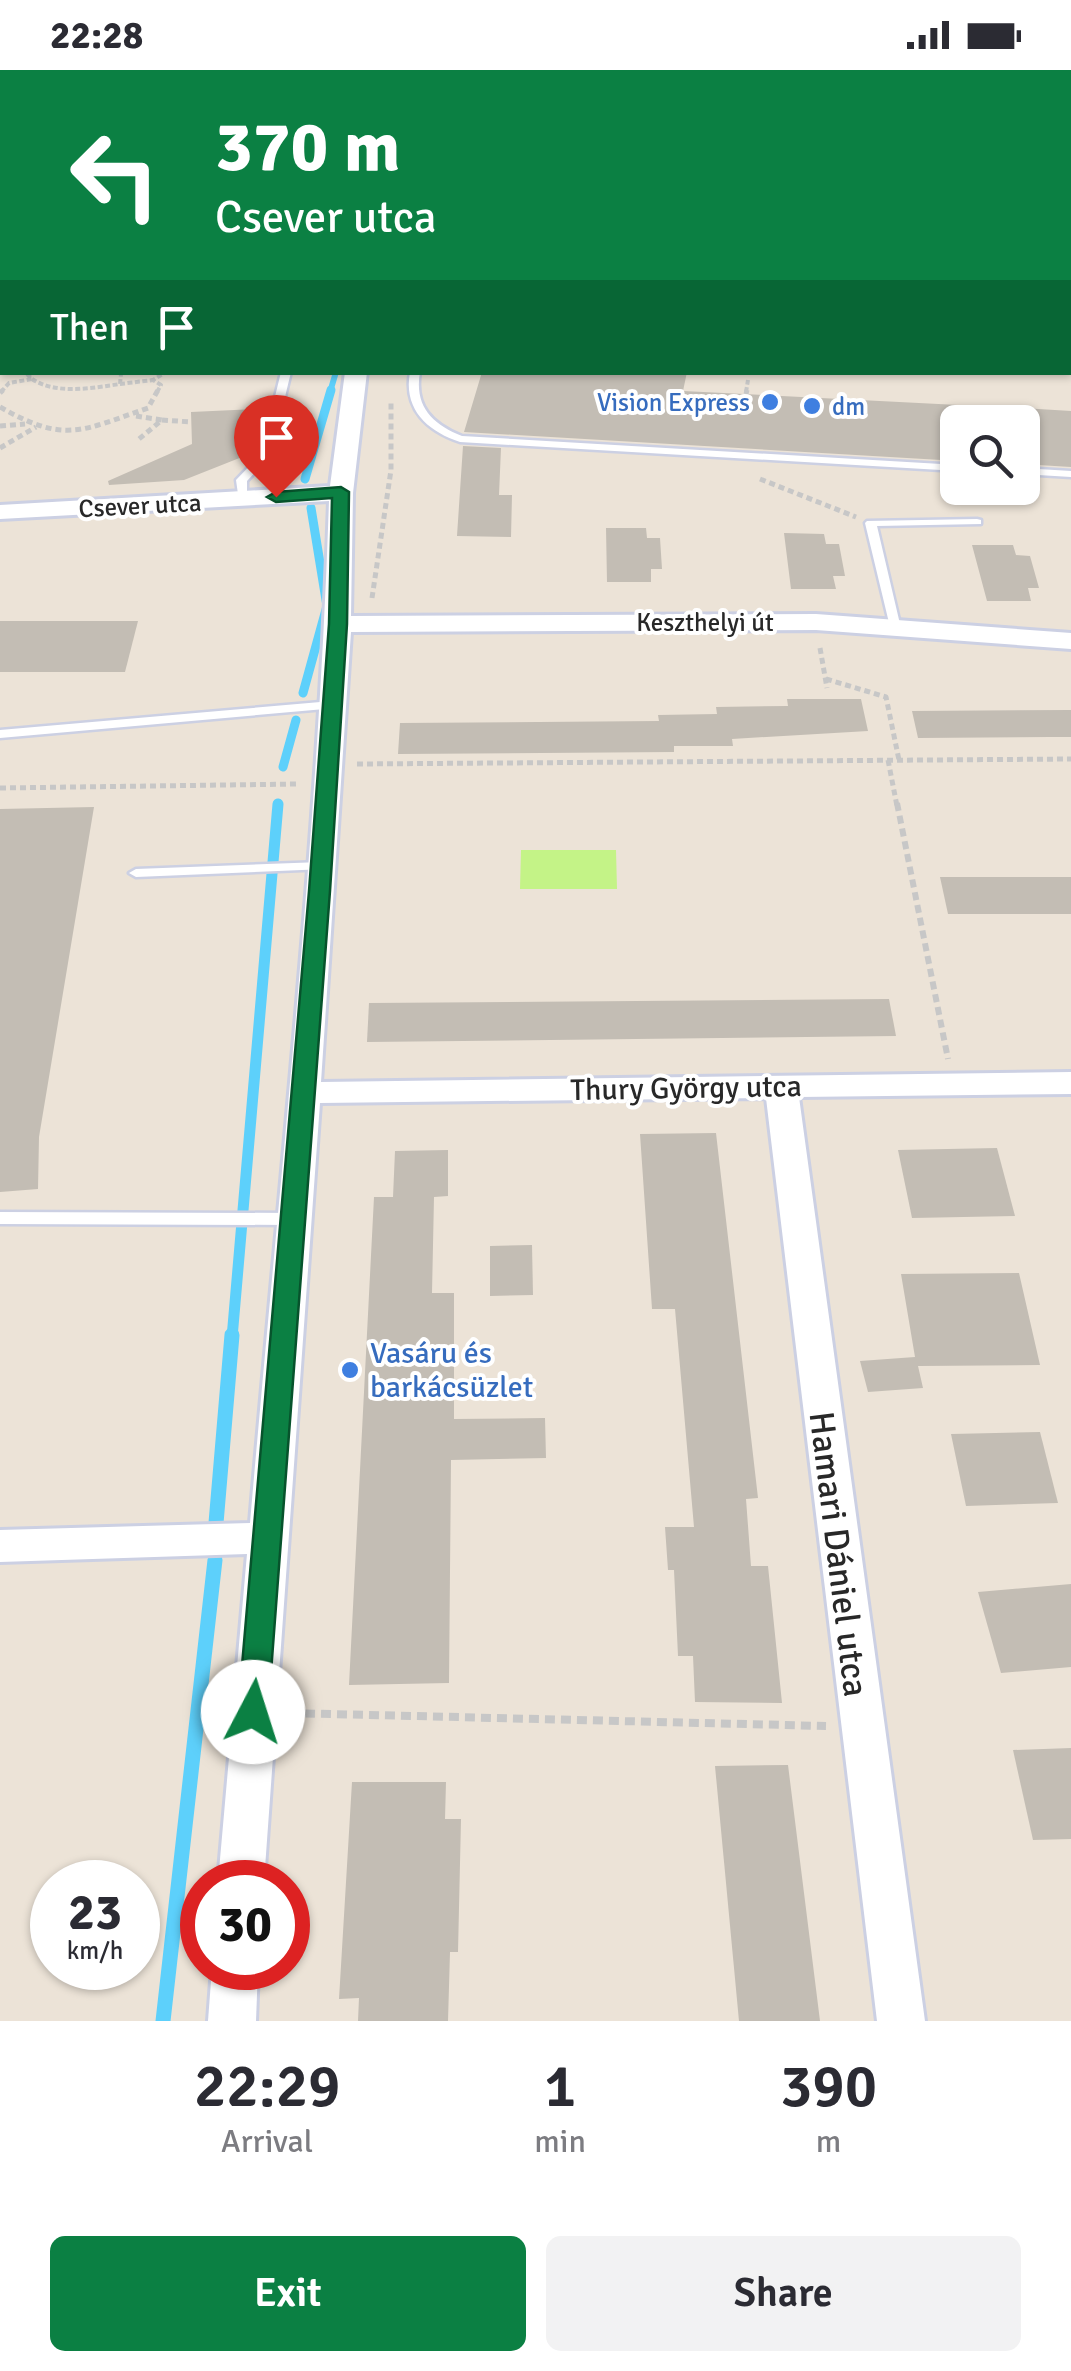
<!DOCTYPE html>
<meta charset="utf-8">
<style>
body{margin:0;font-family:Signika,sans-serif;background:#f2f2f3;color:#2b2b33;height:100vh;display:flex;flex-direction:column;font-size:38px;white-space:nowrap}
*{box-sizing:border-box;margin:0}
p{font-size:32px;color:#7c7c81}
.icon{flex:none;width:55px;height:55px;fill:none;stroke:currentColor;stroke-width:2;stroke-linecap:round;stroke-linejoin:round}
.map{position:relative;height:1951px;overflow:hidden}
.sheet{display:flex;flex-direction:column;background:#fff;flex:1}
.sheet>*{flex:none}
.guide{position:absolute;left:0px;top:0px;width:1072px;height:305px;box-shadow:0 2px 8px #0004;background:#0b8043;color:#fff;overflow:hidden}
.fabs{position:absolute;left:940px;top:335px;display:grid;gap:20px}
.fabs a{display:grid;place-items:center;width:100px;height:100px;border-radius:15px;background:#fff;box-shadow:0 2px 8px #0004;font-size:50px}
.speed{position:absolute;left:30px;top:1790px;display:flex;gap:20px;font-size:50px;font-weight:700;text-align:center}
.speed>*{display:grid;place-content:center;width:130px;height:130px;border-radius:50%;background:#fff;box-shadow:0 2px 8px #0004;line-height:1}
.speed small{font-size:25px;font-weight:400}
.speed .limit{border:15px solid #d22;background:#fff;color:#111}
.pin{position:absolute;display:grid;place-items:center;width:85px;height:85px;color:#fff;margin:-102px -42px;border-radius:50% 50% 50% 0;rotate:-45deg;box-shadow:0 0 10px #0007}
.pin .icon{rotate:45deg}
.me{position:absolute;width:110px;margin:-55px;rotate:5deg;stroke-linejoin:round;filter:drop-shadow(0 0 8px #0008)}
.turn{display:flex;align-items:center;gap:35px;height:210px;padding:0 50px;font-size:45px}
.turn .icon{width:130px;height:130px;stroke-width:2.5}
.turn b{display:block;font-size:70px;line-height:85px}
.then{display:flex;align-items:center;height:95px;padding:0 50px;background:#0003;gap:20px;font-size:38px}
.eta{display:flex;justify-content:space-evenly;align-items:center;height:170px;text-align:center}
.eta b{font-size:60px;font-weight:600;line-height:70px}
.cta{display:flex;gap:20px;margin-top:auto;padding:20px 50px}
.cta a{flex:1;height:115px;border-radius:15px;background:#0b8043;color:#fff;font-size:40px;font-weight:600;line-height:115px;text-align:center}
.cta a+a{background:#f2f2f3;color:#2b2b33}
.status{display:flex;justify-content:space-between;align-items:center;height:70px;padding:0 50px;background:#fff;direction:ltr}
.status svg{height:28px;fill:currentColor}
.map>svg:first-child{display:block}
.pitch{fill:#c4f387}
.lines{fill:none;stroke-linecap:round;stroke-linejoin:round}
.stream-far3{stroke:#5dd0fb;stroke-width:6}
.stream-far2{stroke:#5dd0fb;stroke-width:9}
.stream-far1{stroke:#5dd0fb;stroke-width:11}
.stream{stroke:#5dd0fb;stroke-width:15}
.building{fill:#c3bdb4}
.lane-casing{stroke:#ccd0e3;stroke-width:5}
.street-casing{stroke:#ccd0e3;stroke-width:6}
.path-far3{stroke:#c7c7c7;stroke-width:4;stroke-dasharray:5 2.5;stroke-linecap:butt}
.path-far2{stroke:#c7c7c7;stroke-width:5;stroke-dasharray:6 4;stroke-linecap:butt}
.path-far1{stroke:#c7c7c7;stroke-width:6;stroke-dasharray:8 5;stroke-linecap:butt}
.path{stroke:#c7c7c7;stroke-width:8;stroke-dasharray:10 6;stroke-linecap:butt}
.lane{fill:#fff;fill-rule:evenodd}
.street{fill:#fff;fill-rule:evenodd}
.route{fill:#0b8043;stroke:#07532c;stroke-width:2.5}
.shop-dot{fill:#3f7fe0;stroke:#fff;stroke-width:4}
.labels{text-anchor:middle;stroke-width:8;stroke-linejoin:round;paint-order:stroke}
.far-shop-label{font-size:25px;fill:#366cbe;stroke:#fff;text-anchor:end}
.far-street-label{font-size:25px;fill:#282828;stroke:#fff}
.street-label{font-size:30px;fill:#282828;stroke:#fff}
.shop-label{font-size:30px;fill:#366cbe;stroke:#fff;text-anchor:start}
.near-street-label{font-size:35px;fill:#282828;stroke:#fff}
</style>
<div class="status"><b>22:28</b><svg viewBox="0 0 49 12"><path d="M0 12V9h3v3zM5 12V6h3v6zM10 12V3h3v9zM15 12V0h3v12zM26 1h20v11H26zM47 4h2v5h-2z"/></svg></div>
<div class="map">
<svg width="1071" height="1951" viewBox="0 0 1071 1951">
<rect width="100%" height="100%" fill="#ece3d7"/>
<!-- pitch -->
<path class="pitch" d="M521,780h95l1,39h-97z"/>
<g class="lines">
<!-- stream-far3 -->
<g class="stream-far3">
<path d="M327,0l17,2"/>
<path d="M388,0l20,2"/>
<path d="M330,322l6,-20"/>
</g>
<!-- stream-far2 -->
<g class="stream-far2">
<path d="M305,409l26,-89"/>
<path d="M303,623l24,-87 -16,-98"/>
<path d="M283,697l13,-47"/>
</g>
<!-- stream-far1 -->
<path class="stream-far1" d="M232,1268l46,-534"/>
<!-- stream -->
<g class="stream">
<path d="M216,1453l16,-188"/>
<path d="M163,1951l52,-461"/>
</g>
</g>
<!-- building -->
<g class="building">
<path d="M482,302h205l-4,19 275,14v56l-494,-29z"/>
<path d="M1022,338l49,3v56l-49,-3z"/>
<path d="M256,339l-14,48 -58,23 -75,5 -1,-4 84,-37 -1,-32z"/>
<path d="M463,376l38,2 -2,47h13l-1,42 -54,-1z"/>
<path d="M606,458h40l1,10h13l2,31h-11v13h-44z"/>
<path d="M784,463l40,1 2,10h13l6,32h-12l3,13h-45z"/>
<path d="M972,475h41l3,10 14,1 9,32h-11l3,13h-44z"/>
<path d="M0,551h138l-13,51h-125z"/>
<path d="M787,629h74l7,32 -136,8 1,7h-59v6l-276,2 2,-31 259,-2 -1,-6 59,-1 -1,-7 72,-1z"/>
<path d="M1071,640v27h-21l-132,1 -6,-27z"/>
<path d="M94,737l-55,330 -1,52 -38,3v-383z"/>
<path d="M940,807h131v37h-123z"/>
<path d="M889,929l7,37 -529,6 2,-39z"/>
<path d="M716,1063l42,365 -12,1 5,67h17l14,137 -87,-1 -2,-46h-15l-4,-86h-6l-3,-43h29l-19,-218h-23l-12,-175z"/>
<path d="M997,1078l18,68 -103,2 -14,-68z"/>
<path d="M448,1080v46l-14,1 -2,96h22v126l91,-1 1,40 -95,2 -2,223 -100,2 25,-488h19l2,-46z"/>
<path d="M532,1175l1,50 -43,1v-50z"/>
<path d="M1019,1203l21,92 -122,1 5,22 -55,4 -8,-31 55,-4 -14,-83z"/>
<path d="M1040,1362l18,71 -92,3 -15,-72z"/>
<path d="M1071,1514v83l-70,6 -23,-81z"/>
<path d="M1071,1678v91l-38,1 -20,-90z"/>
<path d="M788,1695l32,256h-81l-24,-255z"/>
<path d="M352,1712h94l-1,37h16l-3,133h-8l-2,69h-90l1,-23 -20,1z"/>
</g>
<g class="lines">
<!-- lane casing -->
<g class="lane-casing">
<g id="lane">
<path d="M576,0h19l2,2h-16z"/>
<path d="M0,210l2,1v6l-2,-1z"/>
<rect x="1070" y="270" width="1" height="18"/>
<path d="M281,302h10l-20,83 -24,26v20h-8l-3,-21 25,-26z"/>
<path d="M410,302h10c-6,34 12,52 42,64l496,29v6l-498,-29c-33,-11 -57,-33 -50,-70z"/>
<path d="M1022,398l49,3v6l-49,-3z"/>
<path d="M977,449l4,1v4l-104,2 23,98 -2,3h-8l-25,-104 2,-2z"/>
<path d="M332,631l4,1v6l-336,30v-8z"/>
<path d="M321,792l5,1 2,3 -2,3 -190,8 -7,-4 7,-4z"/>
<path d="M0,1142l292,1 6,2 2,4 -2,4 -6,2 -292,-1z"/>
</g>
</g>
<!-- street casing -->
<g class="street-casing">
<g id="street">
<path d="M345,302h22l-14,121 -2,123 465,-2 255,19v16l-255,-19 -465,2 -30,450 750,-10v22l-272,3 126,924h-48l-111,-923 -446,5 -56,779h-46l29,-328 -247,8v-32l250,-7c29,-341 68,-680 79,-1022l-329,18v-14l330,-19z"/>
<path d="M212,1898h46l-2,53h-48z"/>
</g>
</g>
<!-- path-far3 -->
<g class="path-far3">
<path d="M265,0l18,2"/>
<path d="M176,2l4,-2"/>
<path d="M32,309c24,16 61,9 88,5l1,-10"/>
<path d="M120,314l33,-4"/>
<path d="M1,322l8,-9 23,-4 -7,-7"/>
<path d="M157,322l4,-7 -8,-5 13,-8"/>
<path d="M746,322l2,-12"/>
</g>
<!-- path-far2 -->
<g class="path-far2">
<path d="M0,323l3,-3"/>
<path d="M746,324l1,-4"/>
<path d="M0,337c65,37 81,24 148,1l10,-18"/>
<path d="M136,346l26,4 -23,19"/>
<path d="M162,350l29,2"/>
<path d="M0,356l25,-2"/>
<path d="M0,378l36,-21"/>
<path d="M760,409l96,38"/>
<path d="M372,528l19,-128v-68"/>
<path d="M820,578l7,40"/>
<path d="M826,609l60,18 13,63"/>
<path d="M888,690l9,46"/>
<path d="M357,694l714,-5"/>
<path d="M0,718l299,-4"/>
</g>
<!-- path-far1 -->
<path class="path-far1" d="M897,733l51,256"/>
<!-- path -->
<path class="path" d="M289,1643l537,13"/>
<!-- lane -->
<use href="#lane" class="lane"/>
<!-- street -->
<use href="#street" class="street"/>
</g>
<!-- route -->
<path class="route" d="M341,417l8,5 -2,132 -17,267 -62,821 -5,9 -10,3 -11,-3 -4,-9 71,-821 20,-267 3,-126 -56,4 -9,-5 9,-5z"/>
<!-- markers -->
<g class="shop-dot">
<circle cx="770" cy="332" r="10"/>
<circle cx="812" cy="336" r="10"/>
<circle cx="350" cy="1300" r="10"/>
</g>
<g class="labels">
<!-- far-shop labels -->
<g class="far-shop-label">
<text x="750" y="341">Vision Express</text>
<text x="832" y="345" text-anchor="start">dm</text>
</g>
<!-- far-street labels -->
<g class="far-street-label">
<text transform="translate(140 435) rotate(-3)" y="9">Csever utca</text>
<text x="705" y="561">Keszthelyi út</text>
</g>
<!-- street labels -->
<g class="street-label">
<text transform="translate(686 1018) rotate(-1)" y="10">Thury György utca</text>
</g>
<!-- shop labels -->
<g class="shop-label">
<text x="370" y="1293">Vasáru és<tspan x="370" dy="34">barkácsüzlet</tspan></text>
</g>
<!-- near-street labels -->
<g class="near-street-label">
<text transform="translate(839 1484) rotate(83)" y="12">Hamari Dániel utca</text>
</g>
</g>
</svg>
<div class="fabs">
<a><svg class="icon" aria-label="search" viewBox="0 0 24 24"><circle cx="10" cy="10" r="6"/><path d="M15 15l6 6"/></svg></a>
</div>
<div class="speed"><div>23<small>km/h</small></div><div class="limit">30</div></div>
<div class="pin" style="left:276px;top:427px;background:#d93025"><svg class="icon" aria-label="arrive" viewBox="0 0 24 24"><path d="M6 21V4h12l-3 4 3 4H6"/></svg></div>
<svg class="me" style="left:253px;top:1642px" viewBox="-20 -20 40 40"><circle r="19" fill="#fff"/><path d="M0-13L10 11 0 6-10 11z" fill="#0b8043"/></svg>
<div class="guide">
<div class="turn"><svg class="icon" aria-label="left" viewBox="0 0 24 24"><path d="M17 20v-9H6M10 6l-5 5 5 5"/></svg><div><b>370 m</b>Csever utca</div></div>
<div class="then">Then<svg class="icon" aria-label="arrive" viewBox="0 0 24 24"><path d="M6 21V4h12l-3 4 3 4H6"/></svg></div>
</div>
</div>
<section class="sheet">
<div class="eta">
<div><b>22:29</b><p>Arrival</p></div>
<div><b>1</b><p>min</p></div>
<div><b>390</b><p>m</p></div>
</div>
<div class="cta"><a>Exit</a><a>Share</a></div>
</section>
